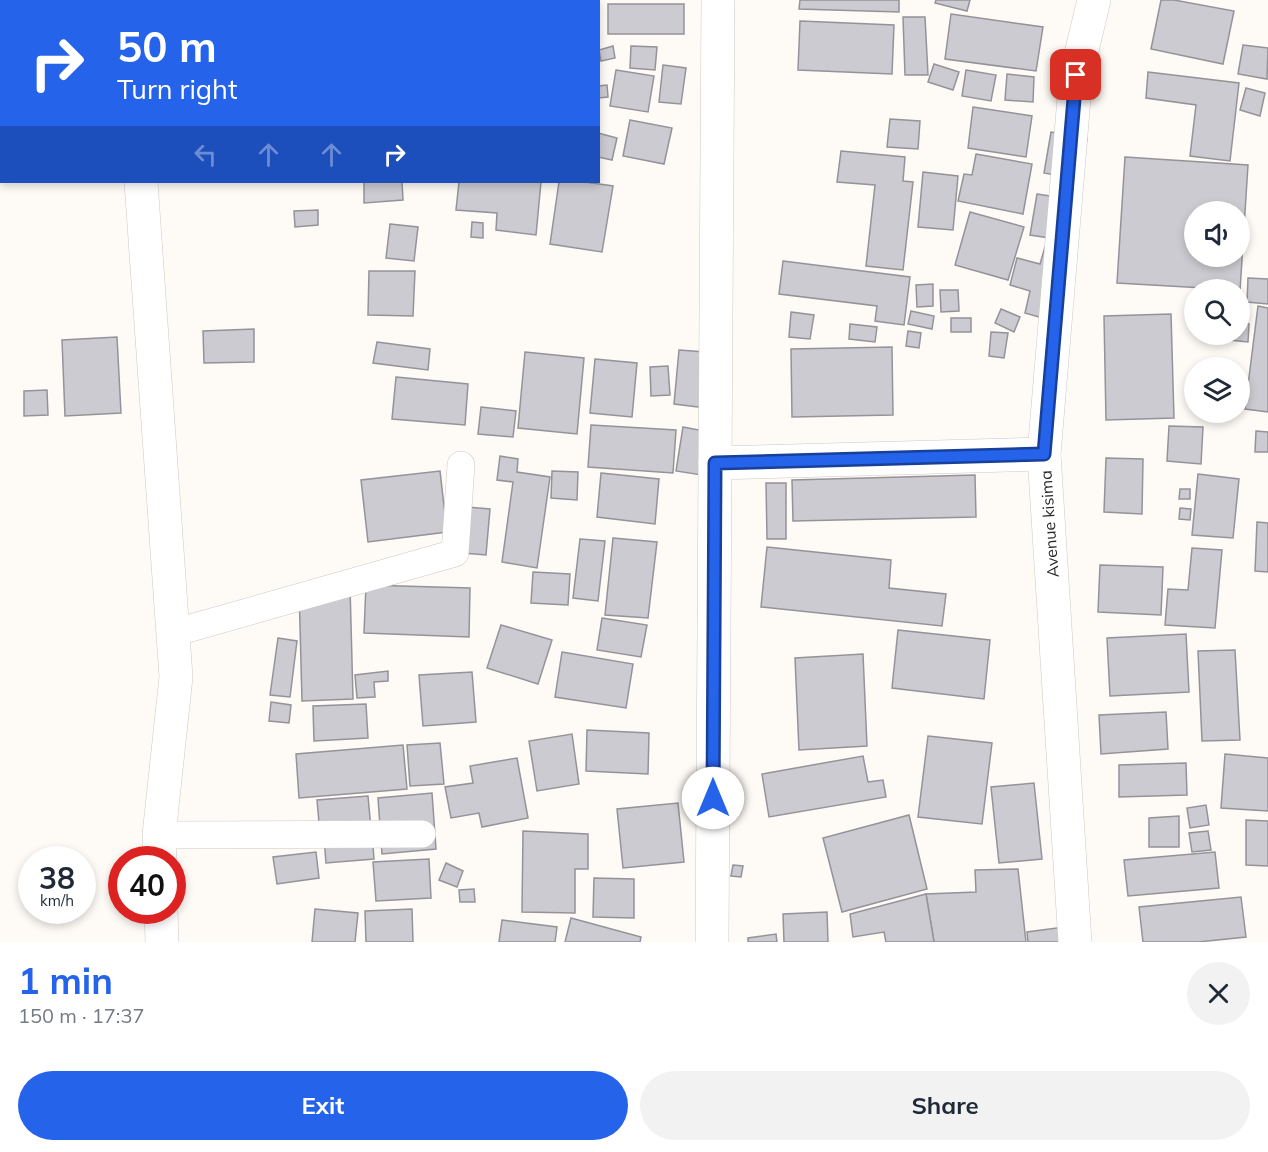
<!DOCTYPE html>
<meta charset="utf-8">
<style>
body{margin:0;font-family:Mulish,sans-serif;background:#f2f2f3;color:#1f2937;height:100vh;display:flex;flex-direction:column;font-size:22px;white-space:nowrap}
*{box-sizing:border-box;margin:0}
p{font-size:20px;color:#747a83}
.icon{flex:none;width:33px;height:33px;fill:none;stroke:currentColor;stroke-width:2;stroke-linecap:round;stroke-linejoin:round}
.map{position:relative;height:942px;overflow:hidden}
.details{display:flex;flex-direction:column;background:#fff;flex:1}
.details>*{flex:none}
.top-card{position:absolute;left:0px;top:0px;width:600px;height:183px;box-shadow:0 3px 9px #0003;background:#2563eb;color:#fff;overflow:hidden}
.controls{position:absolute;left:1184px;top:201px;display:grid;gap:12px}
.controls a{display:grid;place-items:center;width:66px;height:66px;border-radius:50%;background:#fff;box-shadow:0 3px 9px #0003;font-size:30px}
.speed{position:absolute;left:18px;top:846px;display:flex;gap:12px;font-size:30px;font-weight:700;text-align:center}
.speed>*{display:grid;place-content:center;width:78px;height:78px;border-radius:50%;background:#fff;box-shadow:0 3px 9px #0003;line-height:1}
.speed small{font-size:15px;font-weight:400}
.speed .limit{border:9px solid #d22;background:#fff;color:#111}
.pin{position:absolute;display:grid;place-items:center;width:51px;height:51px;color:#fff;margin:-26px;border-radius:12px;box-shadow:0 3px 9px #0006}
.me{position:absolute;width:66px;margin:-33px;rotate:0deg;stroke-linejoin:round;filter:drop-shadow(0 0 4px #0008)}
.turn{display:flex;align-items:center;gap:21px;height:126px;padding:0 18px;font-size:27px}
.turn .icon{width:78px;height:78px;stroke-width:2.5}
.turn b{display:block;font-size:42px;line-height:51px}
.lanes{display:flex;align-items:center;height:57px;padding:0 18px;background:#0003;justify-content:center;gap:30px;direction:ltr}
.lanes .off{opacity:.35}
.round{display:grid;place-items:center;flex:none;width:63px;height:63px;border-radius:32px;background:#f2f2f3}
.summary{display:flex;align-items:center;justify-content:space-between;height:102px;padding:0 18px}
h1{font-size:36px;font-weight:700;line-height:45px;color:#2563eb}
.button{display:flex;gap:12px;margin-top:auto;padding:12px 18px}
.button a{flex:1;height:69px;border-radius:36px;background:#2563eb;color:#fff;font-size:24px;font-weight:700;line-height:69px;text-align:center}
.button a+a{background:#f2f2f3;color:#1f2937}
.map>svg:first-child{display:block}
.building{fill:#cbcbd1;stroke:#949399;stroke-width:1.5;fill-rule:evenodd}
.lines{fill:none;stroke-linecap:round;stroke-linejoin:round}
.lane-casing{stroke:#cdcac4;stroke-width:28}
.street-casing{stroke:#cdcac4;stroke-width:34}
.secondary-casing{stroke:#cdcac4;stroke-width:34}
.lane{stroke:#fff;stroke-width:27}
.street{stroke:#fff;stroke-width:33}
.secondary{stroke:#fff;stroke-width:33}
.route-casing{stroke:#184099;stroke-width:15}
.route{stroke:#2563eb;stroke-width:10}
.labels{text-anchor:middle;stroke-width:6;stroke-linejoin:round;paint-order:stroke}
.street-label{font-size:16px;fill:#2a2826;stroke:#fff}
</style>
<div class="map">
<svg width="1268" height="942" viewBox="0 0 1268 942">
<rect width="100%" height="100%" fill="#fefaf5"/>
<!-- building -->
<g class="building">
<path d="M800,0h99v12l-100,-3z"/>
<path d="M936,0h34l-3,11 -32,-8z"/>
<path d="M1161,0h13l60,11 -11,53 -72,-15z"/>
<rect x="608" y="4" width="76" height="30"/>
<path d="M951,14l92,13 -7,44 -91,-12z"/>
<path d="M903,17h22l3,58h-23z"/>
<path d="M800,21l94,4 -2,49 -94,-4z"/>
<path d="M1243,45l25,3 -1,31 -29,-5z"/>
<path d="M613,46l2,12 -14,3 -2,-11z"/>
<path d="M631,46l26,1 -2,23 -25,-2z"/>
<path d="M934,64l25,8 -6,18 -25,-8z"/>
<path d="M663,65l23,3 -5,36 -22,-2z"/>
<path d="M616,70l38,6 -6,36 -38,-6z"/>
<path d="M966,70l30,5 -5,26 -29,-5z"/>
<path d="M1148,72l91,11 -9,78 -40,-5 6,-51 -50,-7z"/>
<path d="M1007,74l27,3 -1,25 -28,-2z"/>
<path d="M607,85l1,12 -10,1v-12z"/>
<path d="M1246,88l19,5 -5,23 -20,-6z"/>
<path d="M973,107l59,9 -6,41 -58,-9z"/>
<path d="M890,119l30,2 -2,28 -31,-2z"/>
<path d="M630,120l42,8 -8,36 -41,-8z"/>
<path d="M1051,132l36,6 -6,42 -37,-7z"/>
<path d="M598,133l19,5 -5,22 -14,-3z"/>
<path d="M841,151l64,6 -2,24 10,1 -10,88 -37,-4 9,-81 -38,-3z"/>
<path d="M976,154l56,10 -9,50 -65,-13 6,-27 8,1z"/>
<path d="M1125,157l123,8 -8,126 -1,-1 -122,-7zM1194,212h45v44h-45z"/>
<path d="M923,172l35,4 -5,54 -35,-3z"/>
<path d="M364,182h38l1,18 -39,3z"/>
<path d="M459,182h82l-5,53 -40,-5 1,-17 -41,-3z"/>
<path d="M559,182h26l28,4 -11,66 -52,-8z"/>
<path d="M1037,194l39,6 -7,41 -39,-6z"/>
<path d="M318,210v15l-23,2 -1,-16z"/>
<path d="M970,212l54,15 -16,53 -53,-15z"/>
<path d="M472,222l11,1v15l-12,-1z"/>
<path d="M390,224l28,3 -4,34 -28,-3z"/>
<path d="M1045,247l19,5 -18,67 -21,-6 5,-22 -20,-6 7,-27 23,6z"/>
<path d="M783,261l127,16 -6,48 -29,-4 2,-15 -98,-12z"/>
<path d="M369,271h46l-2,45 -45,-1z"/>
<path d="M1248,278l20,1v25l-21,-2z"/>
<path d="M933,284v22l-16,1 -1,-22z"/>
<path d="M940,290h18l1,21 -18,1z"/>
<path d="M1258,306l10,2v104l-23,-3z"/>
<path d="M1001,309l19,8 -6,15 -19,-9z"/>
<path d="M911,311l23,5 -2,13 -24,-5z"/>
<path d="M791,312l23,3 -4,24 -21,-2z"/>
<path d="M1171,314l3,104 -68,2 -2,-104z"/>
<rect x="951" y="318" width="20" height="14"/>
<path d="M1239,323l10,1 -1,18 -19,-2 1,-6h9z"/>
<path d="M850,324l27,3 -2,15 -26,-3z"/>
<path d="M254,329v33l-50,1 -1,-32z"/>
<path d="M908,331l13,2 -2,15 -13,-2z"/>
<path d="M991,332l17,1 -4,25 -15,-2z"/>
<path d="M117,337l4,76 -56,3 -3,-76z"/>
<path d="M377,342l53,7 -2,21 -55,-7z"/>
<path d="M892,347l1,68 -101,2 -1,-68z"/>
<path d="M679,350l40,3 -5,56 -40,-5z"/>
<path d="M525,352l59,6 -7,76 -59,-6z"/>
<path d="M595,359l42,4 -5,54 -42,-4z"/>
<path d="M668,366l2,29 -19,1 -1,-29z"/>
<path d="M396,377l72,7 -3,41 -73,-6z"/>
<path d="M47,390l1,25 -24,1v-25z"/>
<path d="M481,407l35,4 -3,26 -35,-3z"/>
<path d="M591,425l85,5 -3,43 -85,-6z"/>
<path d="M1169,426l34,1 -2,37 -34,-3z"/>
<path d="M683,427l32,6 -7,43 -32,-5z"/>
<path d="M1256,431l12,1v20h-13z"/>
<path d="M500,456l18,3 -1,13 33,5 -13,91 -35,-6 11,-80 -16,-2z"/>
<path d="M1106,458l37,1 -1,55 -38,-2z"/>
<path d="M440,471l7,61 -79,10 -7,-62z"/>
<path d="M552,471l26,1 -1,28 -26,-2z"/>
<path d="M601,473l58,6 -4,45 -58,-7z"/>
<path d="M1198,474l41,5 -6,59 -41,-3z"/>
<path d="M975,475l1,42 -183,4 -1,-41z"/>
<path d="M766,483h20v56h-19z"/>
<path d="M1180,489h10v10h-11z"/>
<path d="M455,506l35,3 -4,46 -35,-3z"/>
<path d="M1180,508l11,1 -1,11 -11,-1z"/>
<path d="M1257,522l11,1v49l-13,-1z"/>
<path d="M613,538l44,4 -9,76 -43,-3z"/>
<path d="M580,539l25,2 -7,60 -25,-3z"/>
<path d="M767,547l124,13 -2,28 57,6 -4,32 -181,-19z"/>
<path d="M1192,548l30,2 -7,78 -50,-3 3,-36 20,1z"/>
<path d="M1100,565l63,2 -2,48 -63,-3z"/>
<path d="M533,572l37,2 -2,31 -37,-2z"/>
<path d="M366,585l104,3 -1,49 -105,-4z"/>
<path d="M350,586l3,113 -51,2 -3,-113z"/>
<path d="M602,618l45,7 -6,32 -44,-7z"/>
<path d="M501,625l51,15 -14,44 -51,-16z"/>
<path d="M898,630l92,10 -6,59 -92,-11z"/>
<path d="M1186,634l3,58 -79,4 -3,-58z"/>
<path d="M278,638l19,3 -7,56 -20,-2z"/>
<path d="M1235,650l5,90 -38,1 -4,-90z"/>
<path d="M562,652l71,12 -7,44 -71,-11z"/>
<path d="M863,654l4,92 -68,4 -4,-92z"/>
<path d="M388,671v10l-14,1 1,15 -18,1 -2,-23z"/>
<path d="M472,672l4,50 -53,4 -4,-51z"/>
<path d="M271,702l20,3 -2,18 -20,-2z"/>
<path d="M366,704l2,34 -54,3 -1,-35z"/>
<path d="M1166,712l2,37 -67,5 -2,-39z"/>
<path d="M587,730l62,3 -1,41 -62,-3z"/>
<path d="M572,734l7,50 -42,7 -8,-50z"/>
<path d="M928,736l64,7 -10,81 -64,-7z"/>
<path d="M440,743l4,41 -34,2 -3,-41z"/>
<path d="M403,745l4,44 -108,9 -3,-44z"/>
<path d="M1225,754l43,4v53l-47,-3z"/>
<path d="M863,756l5,26 15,-2 3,17 -117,20 -7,-43z"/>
<path d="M517,758l11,60 -46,9 -3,-14 -28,5 -6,-31 28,-4 -3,-17z"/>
<path d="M1186,763l1,32 -68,2v-32z"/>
<path d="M1034,783l8,76 -43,4 -8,-76z"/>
<path d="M432,793l4,56 -54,5 -4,-56z"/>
<path d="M368,796l3,33 -51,5 -3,-34z"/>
<path d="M678,803l6,59 -61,6 -6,-59z"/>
<path d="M1206,805l3,20 -19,3 -3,-20z"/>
<path d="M909,815l18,74 -85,23 -19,-74z"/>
<path d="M1179,816v31h-30v-29z"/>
<path d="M1246,820l22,1v45l-22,-1z"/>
<path d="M523,831l65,3v35h-13v44l-53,-1z"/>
<path d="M1208,831l3,19 -19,2 -3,-19z"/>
<path d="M372,833l2,26 -48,4 -2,-25z"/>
<path d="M316,852l3,26 -42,6 -4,-27z"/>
<path d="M1215,852l4,36 -91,8 -4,-36z"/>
<path d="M429,859l2,39 -55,3 -3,-39z"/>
<path d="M446,863l17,8 -6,16 -18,-7z"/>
<path d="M733,865l10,1 -2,11 -10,-1z"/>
<path d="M1018,869l8,73h-92l-8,-48 50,-2 -1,-22z"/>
<path d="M594,878l40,1v39l-41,-1z"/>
<path d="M474,889l1,13h-15l-1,-12z"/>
<path d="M926,894l8,48h-48l-2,-10 -31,5 -3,-23z"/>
<path d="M1241,897l5,40 -48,5h-55l-4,-35z"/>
<path d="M315,909l43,4 -3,29h-43z"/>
<path d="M412,909l1,33h-47l-1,-31z"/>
<path d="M827,912l1,30h-44l-1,-28z"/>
<path d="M571,918l70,19 -1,5h-75z"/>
<path d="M502,920l55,7 -2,15h-56z"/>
<path d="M1064,927l2,15h-38l-1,-10z"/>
<path d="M776,934l1,8h-29v-4z"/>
</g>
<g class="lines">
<!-- lane casing -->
<g class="lane-casing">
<g id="lane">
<path d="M173,633l282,-80 6,-88"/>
<path d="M159,835l263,-1"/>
</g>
</g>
<!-- street casing -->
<g class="street-casing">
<g id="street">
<path d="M129,0v2"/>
<path d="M141,182l35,495 -17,158 1,25"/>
<path d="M715,463l329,-9"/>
<path d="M161,910l1,32"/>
<path d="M1075,942l-31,-488 32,-379 18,-75"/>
</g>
</g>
<!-- secondary casing -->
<g class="secondary-casing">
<path id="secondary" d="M712,942l6,-942"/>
</g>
<!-- lane -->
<use href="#lane" class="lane"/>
<!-- street -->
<use href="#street" class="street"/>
<!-- secondary -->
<use href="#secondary" class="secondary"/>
</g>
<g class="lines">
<!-- route casing -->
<g class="route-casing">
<path id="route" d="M713,798l2,-335 329,-9 32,-379"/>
</g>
<!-- route -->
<use href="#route" class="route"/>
</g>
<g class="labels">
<!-- street labels -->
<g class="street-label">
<text transform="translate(1049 524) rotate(-94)" y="6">Avenue kisima</text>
</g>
</g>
</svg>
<div class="controls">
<a><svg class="icon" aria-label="sound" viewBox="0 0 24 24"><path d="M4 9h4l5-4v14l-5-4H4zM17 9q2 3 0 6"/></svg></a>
<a><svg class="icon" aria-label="search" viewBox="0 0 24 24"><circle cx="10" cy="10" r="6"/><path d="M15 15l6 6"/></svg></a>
<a><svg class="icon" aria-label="layers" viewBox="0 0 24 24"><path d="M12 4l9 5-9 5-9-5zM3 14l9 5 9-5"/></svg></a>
</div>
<div class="speed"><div>38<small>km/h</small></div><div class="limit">40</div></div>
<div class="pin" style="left:1076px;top:75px;background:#d93025"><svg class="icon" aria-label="arrive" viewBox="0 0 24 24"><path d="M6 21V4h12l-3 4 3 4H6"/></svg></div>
<svg class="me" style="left:713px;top:798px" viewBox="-20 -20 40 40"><circle r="19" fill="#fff"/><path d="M0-13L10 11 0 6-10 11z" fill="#2563eb"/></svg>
<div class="top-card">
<div class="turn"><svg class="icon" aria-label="right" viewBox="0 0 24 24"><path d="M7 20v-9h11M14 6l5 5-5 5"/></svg><div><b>50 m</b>Turn right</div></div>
<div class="lanes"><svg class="icon off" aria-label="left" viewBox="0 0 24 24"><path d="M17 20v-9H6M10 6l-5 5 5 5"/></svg><svg class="icon off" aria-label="ahead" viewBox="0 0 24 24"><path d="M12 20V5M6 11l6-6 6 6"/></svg><svg class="icon off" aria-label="ahead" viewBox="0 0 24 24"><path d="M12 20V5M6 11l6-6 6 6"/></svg><svg class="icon" aria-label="right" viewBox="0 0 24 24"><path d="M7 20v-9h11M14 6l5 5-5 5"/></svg></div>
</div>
</div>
<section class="details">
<div class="summary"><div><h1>1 min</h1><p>150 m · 17:37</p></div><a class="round"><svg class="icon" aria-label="close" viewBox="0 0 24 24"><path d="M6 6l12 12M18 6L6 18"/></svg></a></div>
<div class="button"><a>Exit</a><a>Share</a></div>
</section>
